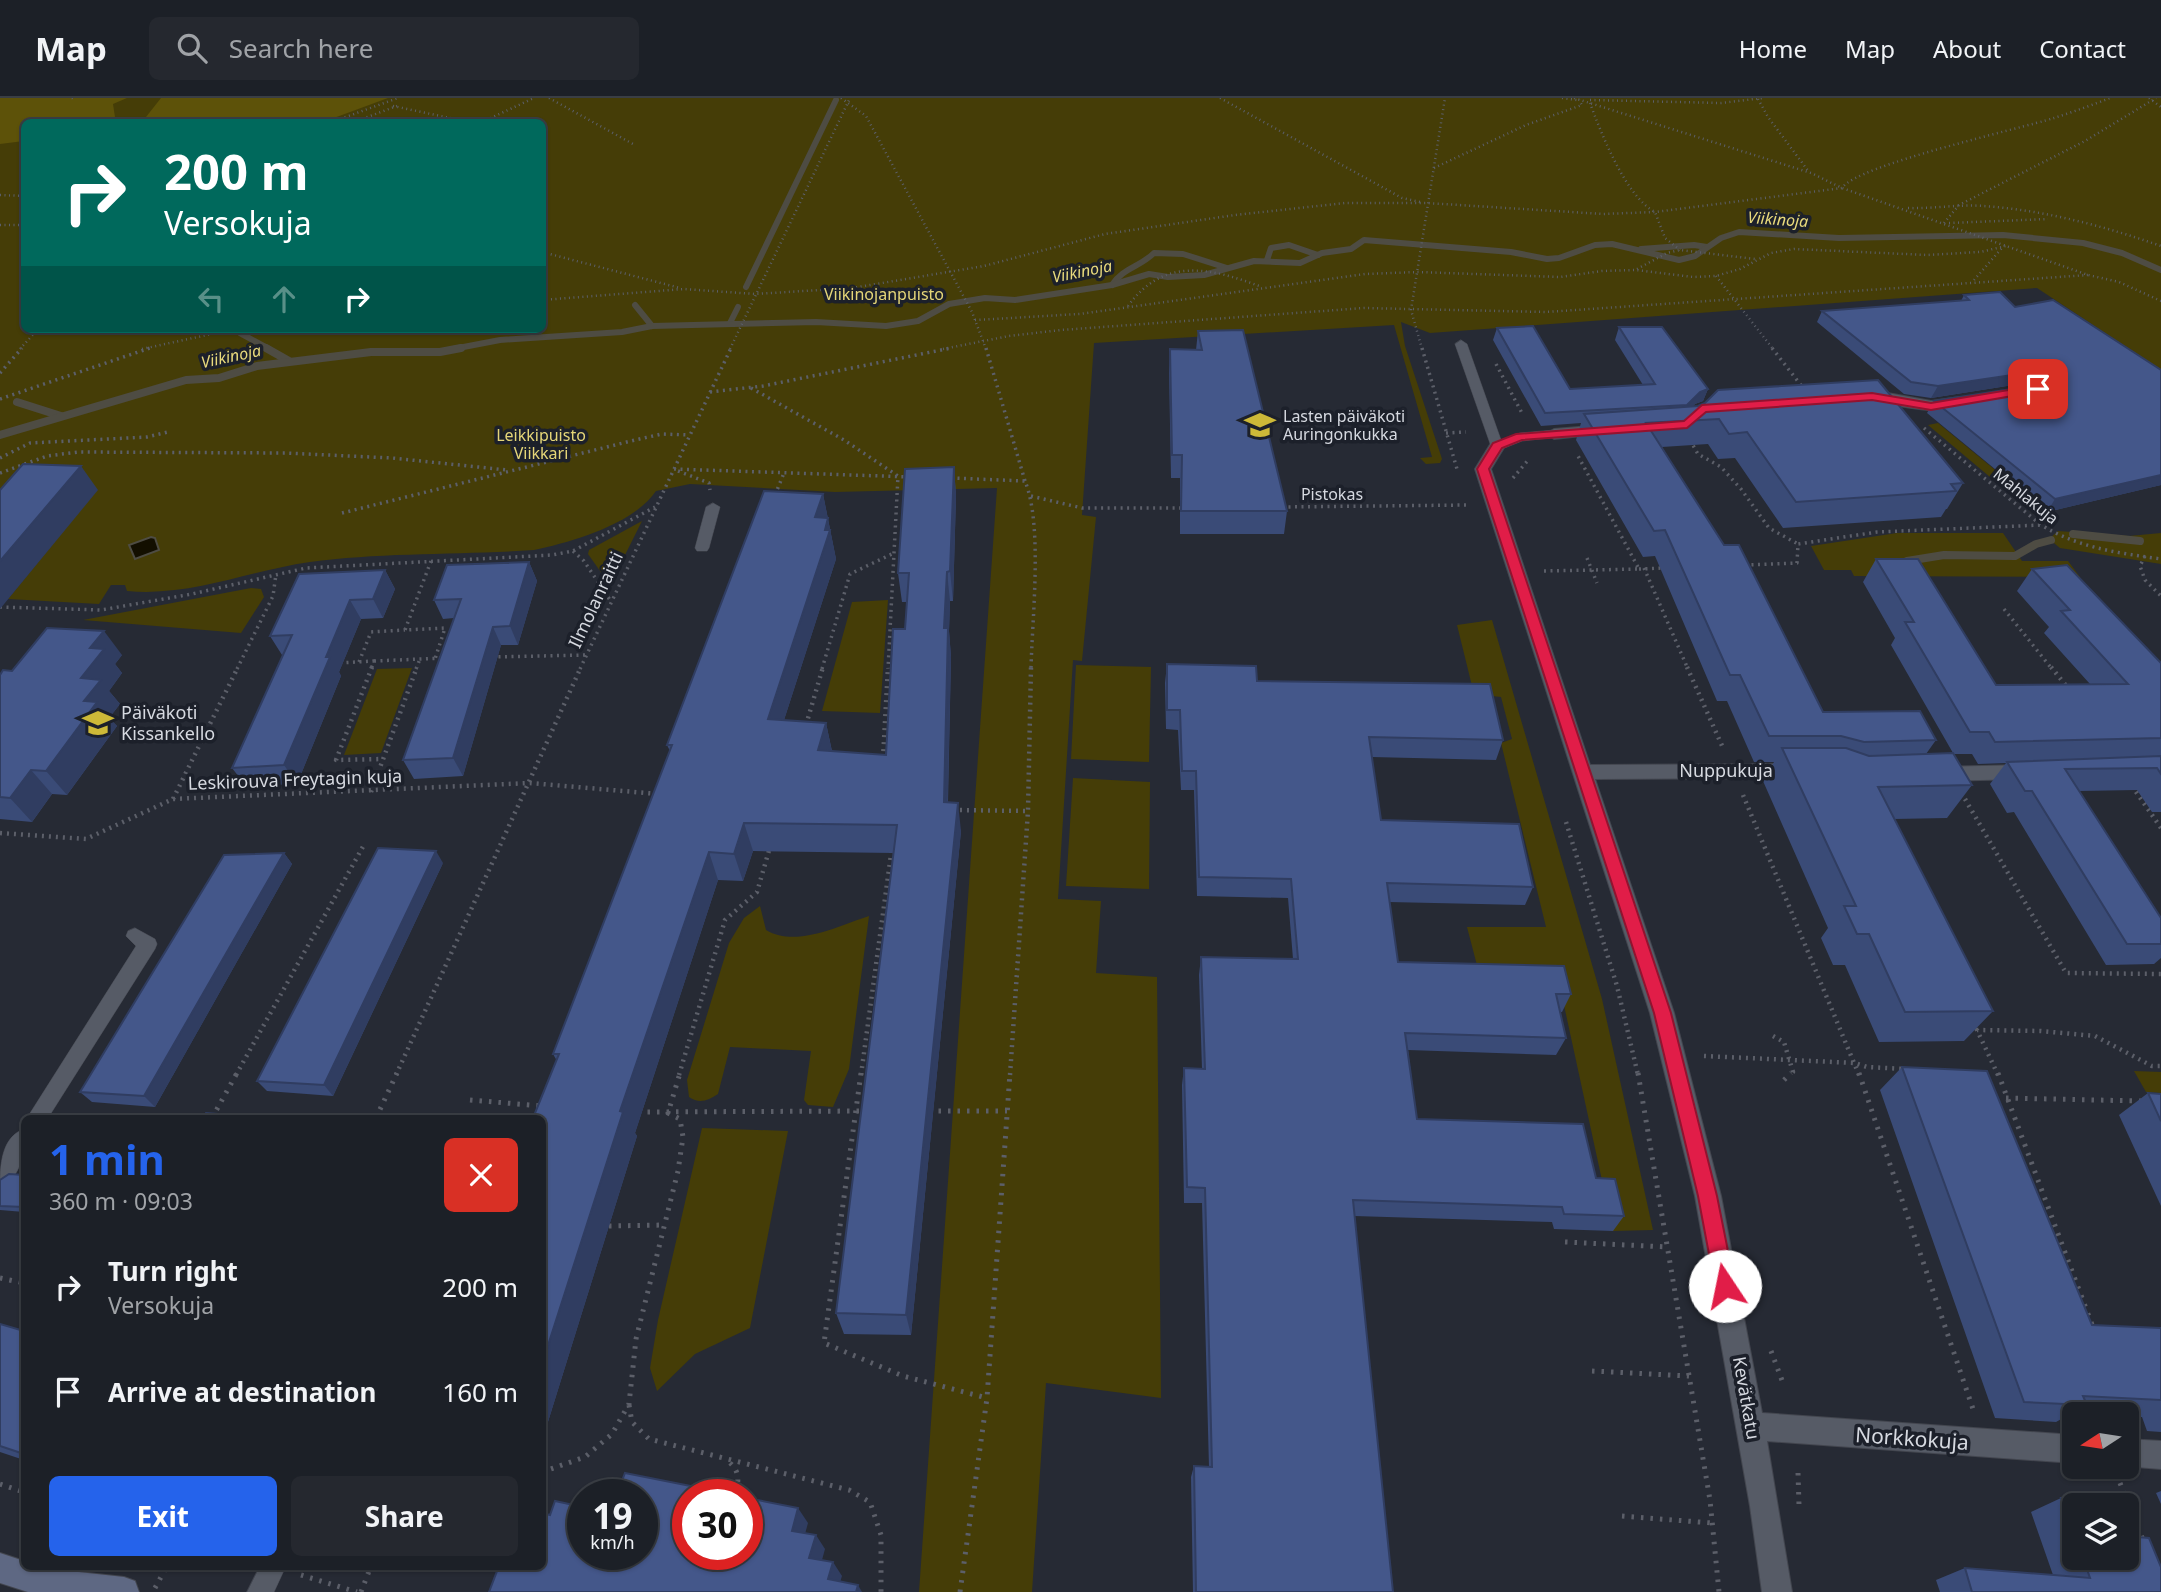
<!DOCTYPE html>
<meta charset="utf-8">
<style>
body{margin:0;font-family:"Noto Sans",sans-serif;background:#25282f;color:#f1f3f6;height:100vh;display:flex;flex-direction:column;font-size:26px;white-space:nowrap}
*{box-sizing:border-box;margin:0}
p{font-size:23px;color:#a0a3a7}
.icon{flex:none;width:38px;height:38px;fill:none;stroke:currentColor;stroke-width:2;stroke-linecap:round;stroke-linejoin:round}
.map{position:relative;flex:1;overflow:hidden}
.drawer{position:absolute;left:21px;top:1017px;width:525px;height:455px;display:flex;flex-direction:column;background:#1c2027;border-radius:10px;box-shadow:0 2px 5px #0004,0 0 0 2px #3a3e44}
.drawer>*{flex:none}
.guide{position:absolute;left:21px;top:21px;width:525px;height:214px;border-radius:10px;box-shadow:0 2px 5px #0004,0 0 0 2px #3a3e44;background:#00695c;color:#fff;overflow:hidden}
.needle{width:46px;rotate:258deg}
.controls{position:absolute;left:2062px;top:1304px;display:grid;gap:14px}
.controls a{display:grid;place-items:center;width:77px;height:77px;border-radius:10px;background:#1c2027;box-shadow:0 2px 5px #0004,0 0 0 2px #3a3e44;font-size:35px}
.speed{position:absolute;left:567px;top:1381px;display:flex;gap:14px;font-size:35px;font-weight:700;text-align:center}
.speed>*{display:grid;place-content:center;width:91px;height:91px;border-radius:50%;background:#1c2027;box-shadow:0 2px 5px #0004,0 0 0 2px #3a3e44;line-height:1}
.speed small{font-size:18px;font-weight:400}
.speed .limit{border:10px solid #d22;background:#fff;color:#111}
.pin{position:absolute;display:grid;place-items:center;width:60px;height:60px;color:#fff;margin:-30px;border-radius:14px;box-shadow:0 4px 10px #0006}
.me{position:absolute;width:77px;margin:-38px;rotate:349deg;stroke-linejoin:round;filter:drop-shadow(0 0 5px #0008)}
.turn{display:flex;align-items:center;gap:24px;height:147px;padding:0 28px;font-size:32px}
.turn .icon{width:91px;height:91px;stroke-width:2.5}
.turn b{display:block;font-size:49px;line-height:60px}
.lanes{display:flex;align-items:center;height:66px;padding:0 28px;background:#0003;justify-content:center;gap:35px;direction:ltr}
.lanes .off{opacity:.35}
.round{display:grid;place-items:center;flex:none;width:74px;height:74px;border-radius:10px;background:#25282f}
.head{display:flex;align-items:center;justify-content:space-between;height:119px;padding:0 28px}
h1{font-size:42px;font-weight:700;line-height:52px;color:#2563eb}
.primary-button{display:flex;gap:14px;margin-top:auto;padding:14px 28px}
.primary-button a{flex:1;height:80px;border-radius:10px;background:#2563eb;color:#fff;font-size:28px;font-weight:700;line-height:80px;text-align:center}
.primary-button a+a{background:#25282f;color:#f1f3f6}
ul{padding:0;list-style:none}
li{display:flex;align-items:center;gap:21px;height:105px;padding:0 28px}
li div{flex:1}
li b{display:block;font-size:26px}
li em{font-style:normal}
header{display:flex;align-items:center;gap:42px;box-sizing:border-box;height:98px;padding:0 35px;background:#1c2027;border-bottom:2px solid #3a3e44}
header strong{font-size:33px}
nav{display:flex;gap:38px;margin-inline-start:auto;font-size:24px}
.search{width:490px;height:63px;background:#25282f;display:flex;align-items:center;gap:18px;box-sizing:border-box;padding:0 24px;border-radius:10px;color:#a0a3a7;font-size:26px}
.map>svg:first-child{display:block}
.green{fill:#453d07;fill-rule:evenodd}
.forest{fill:#5d5209}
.water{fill:#130f00;stroke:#4e4c43;stroke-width:2}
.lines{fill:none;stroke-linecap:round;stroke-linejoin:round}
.stream-far1{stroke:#4e4c43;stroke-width:6}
.stream{stroke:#4e4c43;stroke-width:8}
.lane-casing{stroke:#43464f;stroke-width:1}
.street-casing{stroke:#43464f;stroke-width:2}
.secondary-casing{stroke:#43464f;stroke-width:2}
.path-far3{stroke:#5c5f69;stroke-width:2.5;stroke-dasharray:1 3.5;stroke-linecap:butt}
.path-far2{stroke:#5c5f69;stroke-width:3.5;stroke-dasharray:2 4.5;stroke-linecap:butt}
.path-far1{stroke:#5c5f69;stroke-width:4.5;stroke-dasharray:2 5;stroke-linecap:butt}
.path{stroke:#5c5f69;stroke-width:5;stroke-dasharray:2.5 7;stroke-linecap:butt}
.lane{fill:#565b66;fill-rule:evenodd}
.street{fill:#565b66;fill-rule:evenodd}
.secondary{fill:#5e6883;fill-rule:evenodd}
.wall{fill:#3a4b77}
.shaded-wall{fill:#303d61}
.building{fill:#44578a;stroke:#303d61;stroke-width:2}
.route{fill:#e11d48;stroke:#92132f;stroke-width:2}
.labels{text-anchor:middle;stroke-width:7;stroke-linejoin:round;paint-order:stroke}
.far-water-label{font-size:16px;font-style:italic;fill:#e9da7c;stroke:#1c202a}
.far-park-label{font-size:16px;fill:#e5d678;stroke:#1c202a}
.far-poi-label{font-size:16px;fill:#d6d9e0;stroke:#1c202a;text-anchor:start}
.far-street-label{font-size:16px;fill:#d6d9e0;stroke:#1c202a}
.street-label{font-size:18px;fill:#d6d9e0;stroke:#1c202a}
.poi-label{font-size:18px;fill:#d6d9e0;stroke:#1c202a;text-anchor:start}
.near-street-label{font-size:21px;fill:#d6d9e0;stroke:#1c202a}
</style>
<header>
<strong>Map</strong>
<div class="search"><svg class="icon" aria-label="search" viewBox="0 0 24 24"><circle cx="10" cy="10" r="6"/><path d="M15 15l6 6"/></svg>Search here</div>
<nav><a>Home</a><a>Map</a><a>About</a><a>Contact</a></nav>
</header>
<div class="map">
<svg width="2161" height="1494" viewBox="0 0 2161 1494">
<rect width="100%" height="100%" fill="#262a34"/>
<!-- green -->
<g class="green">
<path d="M0,0h2161v272l-124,-82 -607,45 -29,-11 4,24 37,113 -2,4 -14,1 -6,-6 12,-1 -38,-132 -300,18 -12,172 14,2 -14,144 -9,-1 -15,239 43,2 -5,72 61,4 4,421 -115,-15 -14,209h-113l78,-1104 -162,4 -145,-8 -34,7c-22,33 -84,51 -122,59 -72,5 -153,2 -224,12 -63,9 -118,35 -183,29l-2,-6h-14l-12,19 -91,-5 89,-109 -97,10zM24,24h518v207h-518z"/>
<path d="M1938,325l107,88 -11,3 -106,-89z"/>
<path d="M642,423l-32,64 -22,-31 1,-4z"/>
<path d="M2058,433l71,5 32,-3v31l-101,-16 -11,-9z"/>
<path d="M1897,435h106l19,28h46l12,16 -226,-1 -3,-6h-27l-13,-24z"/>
<path d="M251,490l10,1 3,8 -23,36 -158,-13z"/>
<path d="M888,502l-8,113 -58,-2 30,-109z"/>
<path d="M1492,522l110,379 51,231 -40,1 -56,-258h-78l-12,-46h79l-45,-184 11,-4 -11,-42 -27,-3 -17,-69z"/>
<path d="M1076,567l75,2 -2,95 -78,-3z"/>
<path d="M412,570l-31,85 -37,2 33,-86z"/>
<path d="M1073,680l77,4 -1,107 -83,-3z"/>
<path d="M760,808l6,24c30,18 72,-4 103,-14l-20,153 -16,38 -25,-2 -4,-5 7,-49 -81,-4 -12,47c-10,7 -19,10 -29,3l-2,-17 42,-137 15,-25z"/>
<path d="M2134,973l27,1v21l-15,-1z"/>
<path d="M702,1030l86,3 -38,197 -55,26 -38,37 -7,-23 8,-48z"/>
</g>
<!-- forest -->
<g class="forest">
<path d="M0,0h127l-14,6 2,13 -7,5h-84v19l-24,3z"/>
<path d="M161,0h227l-65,24h-181z"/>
</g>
<!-- water -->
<path class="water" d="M151,439l4,1 4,12 -24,9 -6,-14z"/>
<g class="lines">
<!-- stream-far1 -->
<g class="stream-far1">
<path d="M1641,151l53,-4 13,2"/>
<path d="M1267,162l4,-12 18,-3 29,10"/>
<path d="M1112,187c11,-17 28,-18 42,-32l29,1 44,14"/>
<path d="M746,189l90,-187"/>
<path d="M635,207l17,21"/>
<path d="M730,225l8,-16"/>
<path d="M240,235l29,16"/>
<path d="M453,251l47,-9 122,-8 30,-6 164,-4 70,4 32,-5 31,-17 36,-6 30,2 97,-15 37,-11 19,3 36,-2 50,-14 46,2 22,-10 29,-4 13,-9 147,12 36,7 12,-1 36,-13 17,-1 67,16 16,-4 26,-18 18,-6 100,6 164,-3 80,8 39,10 39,17"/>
</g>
<!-- stream -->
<g class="stream">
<path d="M266,250l23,13"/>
<path d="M17,304l44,14"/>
<path d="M0,337l186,-55 33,-2 38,-12 114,-14h69l21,-4"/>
<path d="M2073,436l67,7"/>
<path d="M1907,463l37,-6 71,1 21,-12 15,-4"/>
</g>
<!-- lane casing -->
<g class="lane-casing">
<g id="lane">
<path d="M1461,242l6,4 34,96 19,-7 34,-3 5,1v6l-37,4 -20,8h-10l-37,-105z"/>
<path d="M713,405l7,4 -11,41 -2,3h-10l-2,-3 11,-41z"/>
<path d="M135,830l20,11 2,5 -2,5 -107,169h-21l109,-172 -10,-10 2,-5z"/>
<path d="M24,1031c2,19 -2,49 -24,58 0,-21 1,-50 24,-58z"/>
<path d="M260,1468h26l-12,26h-27z"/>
</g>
</g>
<!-- street casing -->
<g class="street-casing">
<g id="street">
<path d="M1882,294l49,9 29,-4 8,5c-20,19 -75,0 -101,0l-8,-5 8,-5z"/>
<path d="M1604,327l6,2 2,3 -2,3 -56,6 -8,-5 8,-5z"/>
<path d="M1497,343l8,5 -14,23 99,296 206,-1 7,2 3,5 -3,5 -7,2 -201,1 79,234 47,183 41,217 312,22v28l-307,-22 25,151h-30l-12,-86 -55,-310 -45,-183 -175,-544 16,-26z"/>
<path d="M2026,667l7,2 3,5 -3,5 -7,2 -90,2 -7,-2 -3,-5 3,-5 7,-2z"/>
<path d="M2126,1341l35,2v28l-37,-3h2z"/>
</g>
</g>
<!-- secondary casing -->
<g class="secondary-casing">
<path id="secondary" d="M0,1455l24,8v5l100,11 11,4 4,11h-111l-28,-9z"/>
</g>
<!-- path-far3 -->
<g class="path-far3">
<path d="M72,0l3,2"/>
<path d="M549,0l84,46"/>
<path d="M841,0l25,18 106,196 14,37"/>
<path d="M1220,0l182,100 18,4"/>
<path d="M1562,0l15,2"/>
<path d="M1574,0l237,75 31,15 246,87 31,7 42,19"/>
<path d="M2149,0l12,9"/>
<path d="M1758,1l10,18 41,55"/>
<path d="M1590,2l131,3 42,-5"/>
<path d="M1590,5c11,30 36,94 65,109l10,26 15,12"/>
<path d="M393,8l76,16"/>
<path d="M332,24l66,-24"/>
<path d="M354,24l43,-16"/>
<path d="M482,24l52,-24"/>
<path d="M1434,70l92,-43 56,-20 -3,-5"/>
<path d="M0,97l24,1"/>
<path d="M1908,110c25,1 50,-4 75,-2 61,4 121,20 178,40"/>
<path d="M1944,125l15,-18 126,-64 71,-43"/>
<path d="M1949,125l99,-4"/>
<path d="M0,127h24"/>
<path d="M542,154l138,36"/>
<path d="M1637,171l30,-16 13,-3 75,9"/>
<path d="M1716,178l57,73"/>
<path d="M1974,182l28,-32"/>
<path d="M542,202l142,-11 71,5 97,-6 132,-22 121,-32 130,-19 110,-12h82l176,11 52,-2 187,-24c15,-23 177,-59 212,-70 19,-6 38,-13 56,-20"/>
<path d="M1128,208c36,-50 83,-38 134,-19"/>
<path d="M975,222l105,-6 285,-40 53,-2 142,5 42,-6 34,-1 57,7 23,-1 24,-7 31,-16 23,-4 133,6 53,-3 26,-6"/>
<path d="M20,251l18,-20"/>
<path d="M142,251l93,-20"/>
<path d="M730,251l120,-251"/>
<path d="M943,251l66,-13 52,-6 303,-22 182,4 542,-37"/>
<path d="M1422,251l-11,-39 34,-212"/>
</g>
<!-- path-far2 -->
<g class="path-far2">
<path d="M986,250l39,133"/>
<path d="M1422,250l35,121"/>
<path d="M1772,250l32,41"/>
<path d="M1496,266l27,51"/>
<path d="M0,275l22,-25"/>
<path d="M751,290l93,52 54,36 -10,193"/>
<path d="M710,294l53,-6 188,-38"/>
<path d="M0,301l150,-51"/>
<path d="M1924,330l117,97c38,23 77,28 120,34"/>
<path d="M1446,335l20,-1"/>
<path d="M1690,342l8,14 23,13 20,22 28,39 29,16"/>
<path d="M0,360l30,-15 117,-6 21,-5"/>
<path d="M674,371l237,8"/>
<path d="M678,373l31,12 1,7"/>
<path d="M0,375l47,-17 31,-4 207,1 107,5 115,12"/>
<path d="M951,380l74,3c18,44 7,138 6,188"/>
<path d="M1513,380l16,-19"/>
<path d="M775,397l9,-22"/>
<path d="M1031,398l51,12h104"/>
<path d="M1282,409l185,-2"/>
<path d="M342,415l293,-73 27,-6 27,1"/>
<path d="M573,453l11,10 26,39"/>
<path d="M2145,458l-5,10 5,14 16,16"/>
<path d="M1587,460l10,25"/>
<path d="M431,463l-26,69 40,-2 -10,31"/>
<path d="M1745,467l52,-2 1,-19 79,-12 164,-7"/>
<path d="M1644,470l44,101"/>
<path d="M1639,471l24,-1"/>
<path d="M1544,473l95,-2 -62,-115"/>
<path d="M0,509l101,3 91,-16 114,-26 246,-13 21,-4 82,-44"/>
<path d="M2004,511l48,60"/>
<path d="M492,559l94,-2"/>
<path d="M374,563l71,-3"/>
<path d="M359,564l12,-30 34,-2"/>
<path d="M340,565l34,-2 -3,8"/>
<path d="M237,571l36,-73 3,-22"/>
<path d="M416,571l4,-10"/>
<path d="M580,571l151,-321"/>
<path d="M822,571l28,-95 44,-21"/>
</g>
<!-- path-far1 -->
<g class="path-far1">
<path d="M372,569l-36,93 47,-1"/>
<path d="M1687,569l36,81"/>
<path d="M2051,569l17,21"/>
<path d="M806,627l17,-58"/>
<path d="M883,660l5,-91"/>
<path d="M2132,688l29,42"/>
<path d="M371,694l46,-125"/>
<path d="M1743,697l116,280"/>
<path d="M173,701l65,-132"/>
<path d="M1965,701l101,174 95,1"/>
<path d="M953,712l75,1"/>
<path d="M1566,724l51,164 21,89"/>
<path d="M0,735l86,6 87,-40 357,-16 128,11"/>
<path d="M1773,938l11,6 9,30 -4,3"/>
<path d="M1704,958l151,7 12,4 38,2"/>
<path d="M236,977l129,-232"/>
<path d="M396,977l185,-408"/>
<path d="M679,977l46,-155 32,-28 13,-45"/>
<path d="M861,977l31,-228"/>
<path d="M1010,977l18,-264 3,-144"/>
<path d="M1998,977l-21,-45 64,1 54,5 57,30h9"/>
</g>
<!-- path -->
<g class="path">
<path d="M861,975l-37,270 79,33 84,22"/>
<path d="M1638,975l72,427 9,92"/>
<path d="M1859,975l115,339"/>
<path d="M1998,975l96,257"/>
<path d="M1784,982l7,-7"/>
<path d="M2006,1000l135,3"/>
<path d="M470,1002l72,6"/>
<path d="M929,1013h78"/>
<path d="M638,1014l229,-1"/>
<path d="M212,1020l25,-45"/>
<path d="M376,1020l21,-45"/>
<path d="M609,1128l56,-1"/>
<path d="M1565,1144l103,5"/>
<path d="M0,1180l24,5"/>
<path d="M1771,1253l12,32"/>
<path d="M1592,1273l97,5"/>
<path d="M629,1307l3,17 17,17 200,51 21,12 11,33v57"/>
<path d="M730,1365c10,9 9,19 5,31"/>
<path d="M542,1374l43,-15 27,-23 17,-30 7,-65 42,-168 5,-34 -3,-18 -12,-6 12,-40"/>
<path d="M1798,1375l1,32"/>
<path d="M2120,1385l23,57"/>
<path d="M0,1386l24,8"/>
<path d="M1622,1418l90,7"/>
<path d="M301,1477l56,17"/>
<path d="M155,1490l12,-22"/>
<path d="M361,1494l10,-26"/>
<path d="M960,1494l27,-194 23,-325"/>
</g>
<!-- lane -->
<use href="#lane" class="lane"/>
<!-- street -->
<use href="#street" class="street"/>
<!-- secondary -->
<use href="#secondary" class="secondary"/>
</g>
<!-- wall -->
<g class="wall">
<path d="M1964,197l51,12 146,63v115l-114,27 -120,-99 7,-12 108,-17 -4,-3 -107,17 -27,-4 -87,-72 5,-11 139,-10z"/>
<path d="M1619,229l89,62 -5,12 -8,3 -2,2 270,77 -16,26h-1l-5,8 -158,11 -48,-70 -17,1 -10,-15 -46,3 161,265 113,28 -10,14 27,-1 -62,-108 4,-7 -32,-56 13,-23 120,126 94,-1 -46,-51 5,-6 -32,-36 15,-22 129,94v149h-9l-15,-22 -58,1 82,127v40l-7,6 -48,1 -92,-153 -7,1 -17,-29 16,-21 -28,1 -6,-10h-18l18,31 -25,33 -53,1 99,192 -29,30 -85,1 -34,-77h-12l-12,-27 7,-10 -65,-147 11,-19h-20l-27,-61h-10l-62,-145 -12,1 -67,-117 5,-17 -40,3 -48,-86 4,-12 73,61 73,-4 -28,-45z"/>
<path d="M1198,233l89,180 -3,23h-104v-56h-9l-2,-106 1,-23 26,1z"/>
<path d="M954,369l2,29 -3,105h-3l-1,30 2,26 -3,145 13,29 -50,504 -67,-1 -8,-21 58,-460 -141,-2 -10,30 -25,-1 -83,253 2,3 -95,305v-323l15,-57 -4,-7 117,-303 -3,-6 156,-251 13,65 -52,161 42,3 6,28 54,4 19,-126 2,-27h-5l-4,-29z"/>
<path d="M529,464l8,19 -19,64h-17l-38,131 -49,3 -11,-19 51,-142 -11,1 -9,-19z"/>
<path d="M385,472l10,19 -12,29 -22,1 -22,53 2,4 -44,108 -51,2 -14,-18 51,-113h-1l-12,-19z"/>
<path d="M122,557l-7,9 7,9 -13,18 11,13 -11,14 8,8 -50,69 -15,-1 -20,28 -32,-3v-144l12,-4z"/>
<path d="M1167,566l90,17 246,59 -7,20 -124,-3 9,63 152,67 -8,18 -136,-3 9,60 173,32 -9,18h-2l6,26 -10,17 -148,-5 9,69 179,59 28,38 -11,15 -59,-2 -2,-7 -198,-6 39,376h-200l-2,-115 3,-11 15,1 -7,-264h-18l-2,-118 2,-17 18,1 -3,-94 2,-18 92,2 -5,-61 -91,-2 -3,-106h-13l-3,-60 -12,-1 -1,-46z"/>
<path d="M284,755l8,11 -137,243 -63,-5 -12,-10z"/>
<path d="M443,765l-110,233 -66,-5 -10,-10z"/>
<path d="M1902,969l190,258 69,3v104l-14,-1 -5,-14h-16v-3l-54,-1 -16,9 -61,-4 -115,-328z"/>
<path d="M2148,995l13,1v112l-42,-91z"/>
<path d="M24,1077v37l-24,-2v-31z"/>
<path d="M0,1226l24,7v129l-24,-8z"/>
<path d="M2161,1393v13l-5,-11z"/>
<path d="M2061,1400l13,7v53h52l35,34h-221l-4,-12 29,-12 88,7 -22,-63z"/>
</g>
<!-- shaded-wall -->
<g class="shaded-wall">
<path d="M2045,272l-7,11 -107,17 7,-12z"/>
<path d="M1708,291l-5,12 -8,3 -13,13 5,-12 13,-13z"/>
<path d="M81,368l17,24 -98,119v-48z"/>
<path d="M954,369l2,29 -3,105 -3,-30z"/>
<path d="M2161,377v10l-114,27 8,-13z"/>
<path d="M823,396l13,65 -61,189 -7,-29 47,-202z"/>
<path d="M529,464l8,19 -19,64 -8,-19z"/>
<path d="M385,472l10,19 -12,29 -10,-19z"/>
<path d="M947,474l3,29 -1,30 2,26 -4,174 -3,-29v-174z"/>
<path d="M350,502l11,19 -22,53 2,4 -44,108 -13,-19 42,-108z"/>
<path d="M493,529l8,18 -38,131 -10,-18z"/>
<path d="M104,533l18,24 -7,9 7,9 -13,18 11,13 -11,14 8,8 -50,69 -21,-24 38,-70 -3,-23 9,-30z"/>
<path d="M826,625l6,29 -14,-2z"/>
<path d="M31,672l21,24 -20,28 -22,-24z"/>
<path d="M958,705l3,28 -50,504 -5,-20z"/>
<path d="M744,725l9,28 -10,30 -9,-27z"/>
<path d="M436,753l7,12 -110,233 -9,-11z"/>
<path d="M709,754l9,28 -83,253 2,3 -95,305v-77l78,-253z"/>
<path d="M284,755l8,11 -137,243 -11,-11z"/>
<path d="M798,1410l10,15 -6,22 -10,-14z"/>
<path d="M816,1437l9,14 -6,22 -10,-13z"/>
<path d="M833,1464l9,14 -5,16 -9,-13z"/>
<path d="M858,1487l4,7h-6z"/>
</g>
<!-- building -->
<g class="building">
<path d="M2000,194l15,15 38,-7 108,70v105l-106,24 -121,-98 117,-18 4,-4v-4l-10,-5 -107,16 -27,-4 -89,-71 147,-11 -5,-5z"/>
<path d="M1533,228l37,63 85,-5 -36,-57h43l46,62 -8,3 -13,13 -142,8 -48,-85z"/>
<path d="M1243,232l44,181h-106l1,-56h-10l-2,-106 32,1 -4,-19z"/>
<path d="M1878,282l85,103 -12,1 5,7 -160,11 -49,-70 -18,2 -10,-15 -73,4 78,122h15l84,167 97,-1 16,29 -72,2 -23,-6h-72l-29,-61h-10l-65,-145 -11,1 -70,-117 114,-8 7,-3 13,-13z"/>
<path d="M23,366l58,2 -81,95v-71z"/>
<path d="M954,369l-4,104 -3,1 -3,56h4l-4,174 14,1 -52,512 -70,-2 61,-488 -153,-2 -10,31 -25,-2 -89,259 3,1 -81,252v-246h-9l26,-64h-6l119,-309h-5l97,-254 59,3 -8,23 13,1 -3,12h5l-62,189 58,4 -8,27 68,5 7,-126h12l4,-56h-11l7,-104z"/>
<path d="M1876,461h42l78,126 132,-1 -67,-73 9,-1 -38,-41 35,-4 94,98v75l-166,4 -6,-10h-19l-65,-110h9z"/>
<path d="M529,464l-19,64 -17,1 -40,131 -50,2 58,-161 -27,1 13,-35z"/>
<path d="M385,472l-12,29 -23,1 -24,57h4l-46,108 -52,3 60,-133 -22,1 29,-62z"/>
<path d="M47,530l57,3 -14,17 14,1 -23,29 20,2 -17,21 13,1 -51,69 -15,-1 -21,28 -10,-1v-122l3,-5 9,1z"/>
<path d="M1167,566l89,2 1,15 233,3 13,56 -134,-3 12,83 138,4 14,63 -146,-4 11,79 166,4 7,28h-15l10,44 -161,-5 12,86 166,5 13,54 19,1 9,37 -60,-2 -2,-7 -209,-7 40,392h-197l-2,-126 18,1 -7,-279 -18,-1 -3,-119 21,1 -4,-112 97,2 -7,-80 -92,-2 -3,-106h-14l-2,-61h-13z"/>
<path d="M1782,650h64l23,8 84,-3 19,32 -94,2 115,224 -88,1 -36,-78h-12l-13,-28h12z"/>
<path d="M2161,658v18l-4,-6 -92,1 96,149v26h-34l-95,-153h-7l-18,-29z"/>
<path d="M378,750l58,3 -112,234 -67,-4z"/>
<path d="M284,755l-140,243 -64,-4 144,-237z"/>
<path d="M1902,969l85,4 105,254 69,3v72l-78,-4 4,9 -63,-3z"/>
<path d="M2148,995l13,1v27z"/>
<path d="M206,1015l62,5h-65z"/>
<path d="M9,1076l15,1v32l-24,-1v-26z"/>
<path d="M0,1226l24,7v123l-24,-8z"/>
<path d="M625,1375l106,21h-43v60h59v-56l51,10 -6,23 24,4 -7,23 24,4 -5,17 30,6 -2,7h-367l10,-26h43v-53l8,2 5,-14 28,6v47h59v-60h-25z"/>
<path d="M2061,1400l44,3 1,4h-32v28z"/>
<path d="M2126,1438l23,2 12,29v25h-189l-7,-24 125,10 -7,-20h43z"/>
</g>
<!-- route -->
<path class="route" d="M2038,287l5,4 -1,2 -111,19 -59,-10 -166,12 -19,16 -165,12 -20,8 -13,21 182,544 46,183 18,90 -3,7 -7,3 -7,-3 -3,-7 -17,-90 -44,-183 -177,-544 16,-26 23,-9 168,-13 18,-16 170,-12 59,10z"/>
<!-- icons -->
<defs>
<g id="school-bare" transform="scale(2.415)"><path d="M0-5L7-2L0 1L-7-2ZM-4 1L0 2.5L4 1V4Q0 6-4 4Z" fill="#cdb938" stroke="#1c202a" stroke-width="2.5" paint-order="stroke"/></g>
</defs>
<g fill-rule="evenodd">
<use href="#school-bare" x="1260" y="327"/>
<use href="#school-bare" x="98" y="625"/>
</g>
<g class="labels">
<!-- far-water labels -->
<g class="far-water-label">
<text transform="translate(1778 121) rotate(4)" y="6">Viikinoja</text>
<text transform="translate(1082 173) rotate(-11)" y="6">Viikinoja</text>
<text transform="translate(231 258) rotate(-12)" y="6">Viikinoja</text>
</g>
<!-- far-park labels -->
<g class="far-park-label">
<text x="884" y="202">Viikinojanpuisto</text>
<text x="541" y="343">Leikkipuisto<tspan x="541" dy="18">Viikkari</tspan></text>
</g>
<!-- far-poi labels -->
<g class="far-poi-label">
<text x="1283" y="324">Lasten päiväkoti<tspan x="1283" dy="18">Auringonkukka</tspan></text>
</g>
<!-- far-street labels -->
<g class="far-street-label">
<text x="1332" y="402">Pistokas</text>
<text transform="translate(2026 398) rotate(39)" y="6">Mahlakuja</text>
</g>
<!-- street labels -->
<g class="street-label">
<text transform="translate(596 502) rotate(-65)" y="6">Ilmolanraitti</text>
<text x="1726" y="679">Nuppukuja</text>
<text transform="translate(295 682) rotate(-2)" y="6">Leskirouva Freytagin kuja</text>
<text transform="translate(1746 1300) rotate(80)" y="6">Kevätkatu</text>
</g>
<!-- poi labels -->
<g class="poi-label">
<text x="121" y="621">Päiväkoti<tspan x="121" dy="21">Kissankello</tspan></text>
</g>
<!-- near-street labels -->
<g class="near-street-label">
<text transform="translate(1912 1341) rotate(4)" y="7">Norkkokuja</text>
</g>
</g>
</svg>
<div class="controls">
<a><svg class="needle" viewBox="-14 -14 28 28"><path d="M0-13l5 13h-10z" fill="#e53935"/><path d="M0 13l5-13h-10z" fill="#a0a3a7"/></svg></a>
<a><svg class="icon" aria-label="layers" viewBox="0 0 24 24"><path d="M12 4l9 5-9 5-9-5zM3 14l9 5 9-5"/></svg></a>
</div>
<div class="speed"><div>19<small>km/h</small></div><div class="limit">30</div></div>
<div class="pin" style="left:2038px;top:291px;background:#d93025"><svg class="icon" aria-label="arrive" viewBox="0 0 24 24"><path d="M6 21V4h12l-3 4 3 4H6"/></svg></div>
<svg class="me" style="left:1725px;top:1188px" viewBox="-20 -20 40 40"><circle r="19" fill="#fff"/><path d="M0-13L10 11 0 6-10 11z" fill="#e11d48"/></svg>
<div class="guide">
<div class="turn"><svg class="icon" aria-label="right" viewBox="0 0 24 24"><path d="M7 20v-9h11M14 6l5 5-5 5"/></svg><div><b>200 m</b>Versokuja</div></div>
<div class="lanes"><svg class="icon off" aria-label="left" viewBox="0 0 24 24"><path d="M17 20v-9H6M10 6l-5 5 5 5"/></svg><svg class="icon off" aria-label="ahead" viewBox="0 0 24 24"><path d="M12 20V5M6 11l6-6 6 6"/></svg><svg class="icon" aria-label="right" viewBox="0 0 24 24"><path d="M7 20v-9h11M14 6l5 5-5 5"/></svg></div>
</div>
<section class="drawer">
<div class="head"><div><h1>1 min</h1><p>360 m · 09:03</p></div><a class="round" style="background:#d93025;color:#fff"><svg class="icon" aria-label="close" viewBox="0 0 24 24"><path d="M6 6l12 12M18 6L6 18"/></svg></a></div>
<ul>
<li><svg class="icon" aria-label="right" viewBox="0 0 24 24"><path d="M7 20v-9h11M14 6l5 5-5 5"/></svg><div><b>Turn right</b><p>Versokuja</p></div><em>200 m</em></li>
<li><svg class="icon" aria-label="arrive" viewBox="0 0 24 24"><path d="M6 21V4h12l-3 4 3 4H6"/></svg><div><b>Arrive at destination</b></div><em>160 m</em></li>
</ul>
<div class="primary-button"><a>Exit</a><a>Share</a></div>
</section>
</div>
